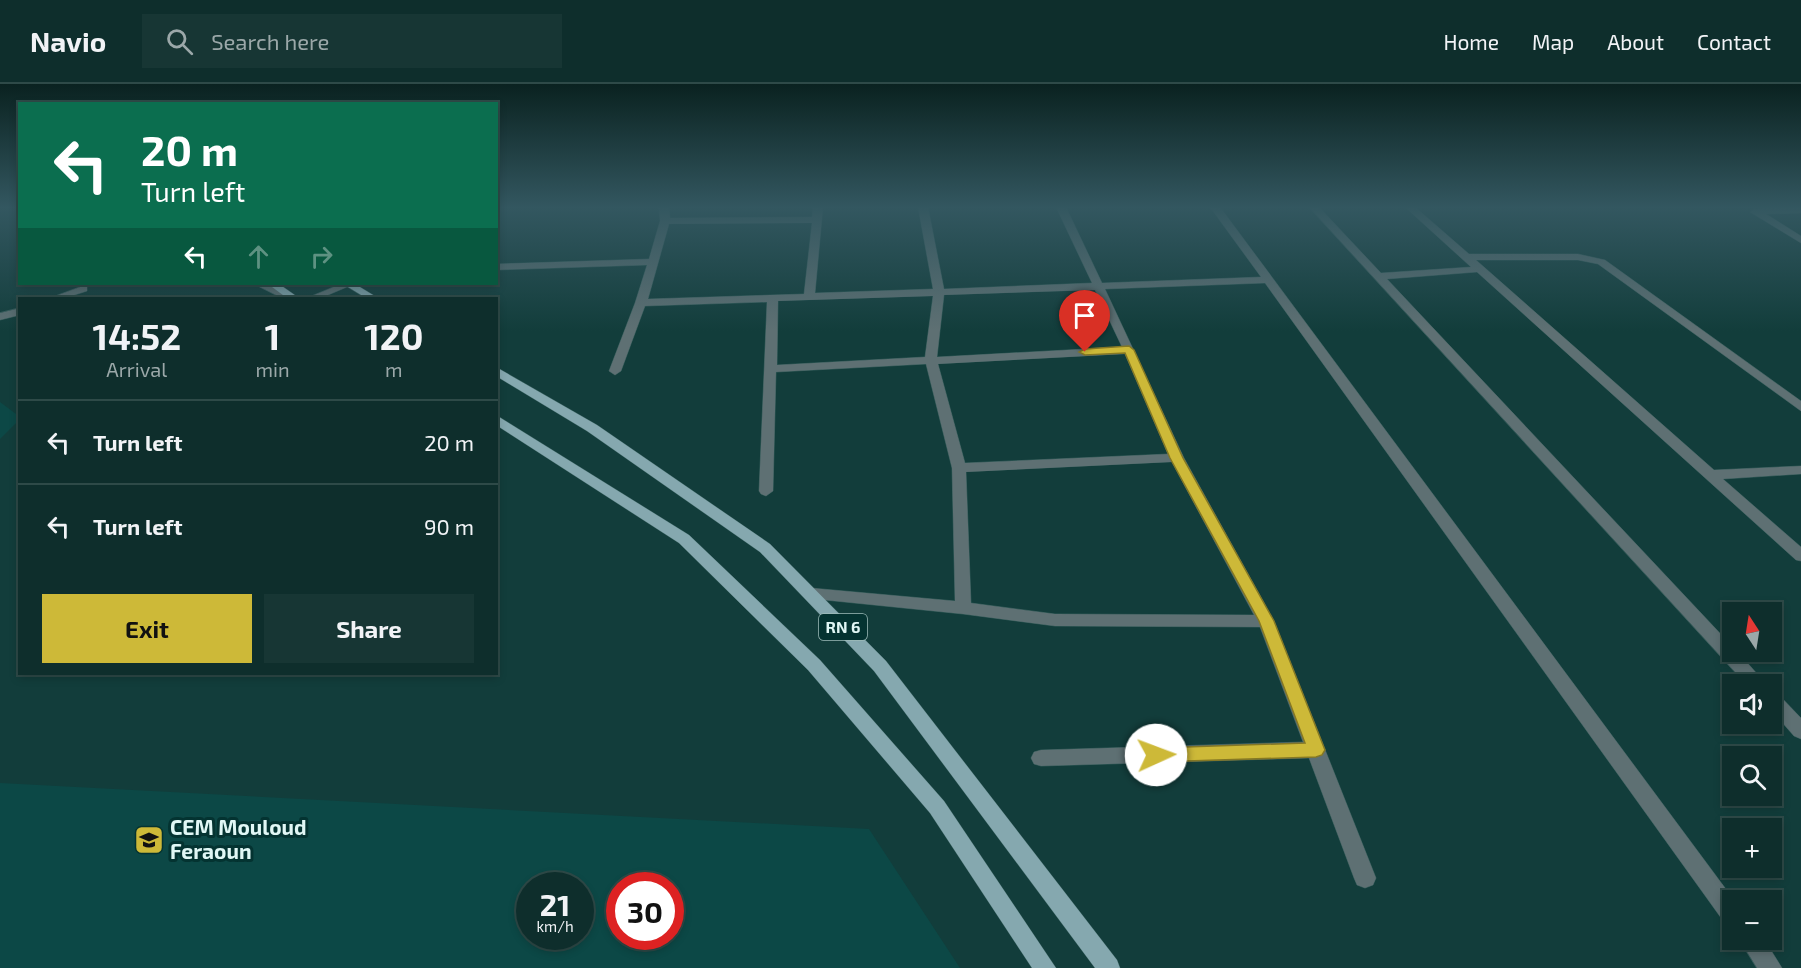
<!DOCTYPE html>
<meta charset="utf-8">
<style>
body{margin:0;font-family:"Exo 2",sans-serif;background:#173634;color:#f1f3f6;height:100vh;display:flex;flex-direction:column;font-size:22px;white-space:nowrap}
*{box-sizing:border-box;margin:0}
p{font-size:20px;color:#9ba8a9}
.icon{flex:none;width:33px;height:33px;fill:none;stroke:currentColor;stroke-width:2;stroke-linecap:round;stroke-linejoin:round}
.map{position:relative;flex:1;overflow:hidden}
.details{position:absolute;left:18px;top:213px;width:480px;height:378px;display:flex;flex-direction:column;background:#0e2e2c;border-radius:0px;box-shadow:0 3px 9px #0003,0 0 0 2px #2e4a48}
.details>*{flex:none}
.top-card{position:absolute;left:18px;top:18px;width:480px;height:183px;border-radius:0px;box-shadow:0 3px 9px #0003,0 0 0 2px #2e4a48;background:#0b6e4f;color:#fff;overflow:hidden}
.needle{width:39px;rotate:348deg}
.controls{position:absolute;left:1722px;top:518px;display:grid;gap:12px}
.controls a{display:grid;place-items:center;width:60px;height:60px;border-radius:0px;background:#0e2e2c;box-shadow:0 3px 9px #0003,0 0 0 2px #2e4a48;font-size:30px}
.speed{position:absolute;left:516px;top:788px;display:flex;gap:12px;font-size:30px;font-weight:700;text-align:center}
.speed>*{display:grid;place-content:center;width:78px;height:78px;border-radius:50%;background:#0e2e2c;box-shadow:0 3px 9px #0003,0 0 0 2px #2e4a48;line-height:1}
.speed small{font-size:15px;font-weight:400}
.speed .limit{border:9px solid #d22;background:#fff;color:#111}
.pin{position:absolute;display:grid;place-items:center;width:51px;height:51px;color:#fff;margin:-62px -26px;border-radius:50% 50% 50% 0;rotate:-45deg;box-shadow:0 0 6px #0007}
.pin .icon{rotate:45deg}
.me{position:absolute;width:66px;margin:-33px;rotate:88deg;stroke-linejoin:round;filter:drop-shadow(0 0 4px #0008)}
.turn{display:flex;align-items:center;gap:21px;height:126px;padding:0 24px;font-size:27px}
.turn .icon{width:78px;height:78px;stroke-width:2.5}
.turn b{display:block;font-size:42px;line-height:51px}
.lanes{display:flex;align-items:center;height:57px;padding:0 24px;background:#0003;justify-content:center;gap:30px;direction:ltr}
.lanes .off{opacity:.35}
.eta{display:flex;justify-content:space-evenly;align-items:center;height:102px;text-align:center}
.eta b{font-size:36px;font-weight:700;line-height:42px}
.button{display:flex;gap:12px;margin-top:auto;padding:12px 24px}
.button a{flex:1;height:69px;border-radius:0px;background:#cdb938;color:#111;font-size:24px;font-weight:700;line-height:69px;text-align:center}
.button a+a{background:#173634;color:#f1f3f6}
ul{padding:0;list-style:none}
li{display:flex;align-items:center;gap:18px;height:84px;padding:0 24px;border-top:2px solid #2e4a48}
li div{flex:1}
li b{display:block;font-size:22px}
li em{font-style:normal}
header{display:flex;align-items:center;gap:36px;box-sizing:border-box;height:84px;padding:0 30px;background:#0e2e2c;border-bottom:2px solid #2e4a48}
header strong{font-size:28px}
nav{display:flex;gap:33px;margin-inline-start:auto;font-size:21px}
.search{width:420px;height:54px;background:#173634;display:flex;align-items:center;gap:15px;box-sizing:border-box;padding:0 21px;border-radius:0px;color:#9ba8a9;font-size:22px}
.map>svg:first-child{display:block}
.built{fill:#0c4846;fill-rule:evenodd}
.lines{fill:none;stroke-linecap:round;stroke-linejoin:round}
.service-casing{stroke:#335b59;stroke-width:1}
.minor-casing{stroke:#335b59;stroke-width:1}
.tertiary-casing{stroke:#335b59;stroke-width:1}
.primary-casing{stroke:#335b59;stroke-width:1}
.service{fill:#5e7073;fill-rule:evenodd}
.minor{fill:#5e7073;fill-rule:evenodd}
.tertiary{fill:#5e7073;fill-rule:evenodd}
.primary{fill:#85a8af;fill-rule:evenodd}
.route{fill:#cdb938;stroke:#857824;stroke-width:1.5}
.labels{text-anchor:middle;stroke-width:6;stroke-linejoin:round;paint-order:stroke}
.shield{fill:#043331;stroke:#9ebcba;stroke-width:1.5}
.shield-label{font-size:16px;font-weight:bold;fill:#e0f7f5}
.near-poi-label{font-size:21px;font-weight:bold;fill:#e0f7f5;stroke:#043331;text-anchor:start}
</style>
<header>
<strong>Navio</strong>
<div class="search"><svg class="icon" aria-label="search" viewBox="0 0 24 24"><circle cx="10" cy="10" r="6"/><path d="M15 15l6 6"/></svg>Search here</div>
<nav><a>Home</a><a>Map</a><a>About</a><a>Contact</a></nav>
</header>
<div class="map">
<svg width="1801" height="884" viewBox="0 0 1801 884">
<rect width="100%" height="100%" fill="#123d3b"/>
<!-- built -->
<g class="built">
<path d="M0,318l20,15 -1,3 -19,19z"/>
<path d="M0,699l869,46 91,139h-960zM530,801h50v51h-50zM620,801h50v51h-50z"/>
</g>
<g class="lines">
<!-- service casing -->
<g class="service-casing">
<g id="service">
<path d="M83,202l4,1v4l-22,7h-15z"/>
<path d="M20,224v7l-20,5v-7z"/>
</g>
</g>
<!-- minor casing -->
<g class="minor-casing">
<g id="minor">
<path d="M659,123h10l1,11 142,-1 1,-10h10l-8,86 118,-4 -15,-82h10l16,82 148,-6 -36,-76h10l36,76 159,-6 -51,-70h10l514,693 -2,25 -8,-3 -459,-639 -160,6 79,169 90,163 102,257 -3,7 -8,3 -8,-3 -3,-7 -45,-120 -268,8 -7,-2 -3,-6 3,-6 7,-2 262,-8 -43,-115 -205,-1 -92,-12 -158,-16 -2,-4 2,-4 6,-2 144,13 -3,-133 -26,-104 -150,8 -3,119 -7,5 -5,-2 -2,-3 8,-189 -122,4 -24,65 -6,4 -6,-4 26,-68 12,-38 -151,5v-6l153,-5 11,-38zM812,139l-8,71 -156,5 21,-75zM1095,206l27,57 -185,10 7,-62zM933,212l-8,61 -148,8 1,-64zM1125,270l43,100 -203,9 -27,-99zM1172,378l82,153 -199,-1 -84,-11 -5,-131z"/>
<path d="M1309,123h10l62,66 90,-6 -66,-60h10l54,47h109l27,6 196,141v10l-203,-147 -20,-4h-102l238,210 87,-4v8l-78,5 78,68v14l-5,-1 -319,-288 -90,7 345,367v5h5l29,33h-20z"/>
<path d="M1801,123v6l-35,1 35,22v7l-51,-31 5,-3z"/>
<path d="M341,200h13l-33,14h-14z"/>
<path d="M1772,608l6,2 23,24v21l-7,-3 -22,-25z"/>
<path d="M1739,855h25l18,29h-25z"/>
</g>
</g>
<!-- tertiary casing -->
<g class="tertiary-casing">
<path id="tertiary" d="M254,200h13l28,14h-13z"/>
</g>
<!-- primary casing -->
<g class="primary-casing">
<g id="primary">
<path d="M268,200h11l20,14h-12z"/>
<path d="M343,200h12l23,14h-12z"/>
<path d="M496,283l101,58 173,119 116,117 231,299 3,8h-25l-221,-297 -114,-119 -173,-121 -91,-55z"/>
<path d="M496,331l193,120 131,125 124,141 112,167h-24l-102,-155 -122,-143 -129,-127 -183,-118z"/>
</g>
</g>
<!-- service -->
<use href="#service" class="service"/>
<!-- minor -->
<use href="#minor" class="minor"/>
<!-- tertiary -->
<use href="#tertiary" class="tertiary"/>
<!-- primary -->
<use href="#primary" class="primary"/>
</g>
<!-- sky -->
<linearGradient id="sky" x2="0" y2="1"><stop stop-color="#0a2220"/><stop offset="0.5" stop-color="#335760"/><stop offset="1" stop-color="#335760" stop-opacity="0"/></linearGradient>
<rect width="1801" height="247" fill="url(#sky)"/>
<!-- route -->
<path class="route" d="M1129,262l5,4 49,108 91,163 51,129 -3,5 -6,2 -160,5 -6,-2 -3,-5 3,-5 6,-2 149,-5 -46,-122 -89,-163 -45,-105 -40,2 -6,-3 6,-3z"/>
<!-- icons -->
<defs>
<g id="school-square" transform="scale(1.5)"><rect x="-9" y="-9" width="18" height="18" rx="4" fill="#cdb938" stroke="#043331"/><path d="M0-5L7-2L0 1L-7-2ZM-4 1L0 2.5L4 1V4Q0 6-4 4Z" fill="#111"/></g>
</defs>
<g fill-rule="evenodd">
<use href="#school-square" x="149" y="756"/>
</g>
<g class="labels">
<!-- shield labels -->
<rect class="shield" x="819" y="530" width="48" height="26" rx="4.5"/>
<g class="shield-label">
<text x="843" y="549">RN 6</text>
</g>
<!-- near-poi labels -->
<g class="near-poi-label">
<text x="170" y="751">CEM Mouloud<tspan x="170" dy="24">Feraoun</tspan></text>
</g>
</g>
</svg>
<div class="controls">
<a><svg class="needle" viewBox="-14 -14 28 28"><path d="M0-13l5 13h-10z" fill="#e53935"/><path d="M0 13l5-13h-10z" fill="#9ba8a9"/></svg></a>
<a><svg class="icon" aria-label="sound" viewBox="0 0 24 24"><path d="M4 9h4l5-4v14l-5-4H4zM17 9q2 3 0 6"/></svg></a>
<a><svg class="icon" aria-label="search" viewBox="0 0 24 24"><circle cx="10" cy="10" r="6"/><path d="M15 15l6 6"/></svg></a>
<a>+</a>
<a>−</a>
</div>
<div class="speed"><div>21<small>km/h</small></div><div class="limit">30</div></div>
<div class="pin" style="left:1085px;top:268px;background:#d93025"><svg class="icon" aria-label="arrive" viewBox="0 0 24 24"><path d="M6 21V4h12l-3 4 3 4H6"/></svg></div>
<svg class="me" style="left:1156px;top:671px" viewBox="-20 -20 40 40"><circle r="19" fill="#fff"/><path d="M0-13L10 11 0 6-10 11z" fill="#cdb938"/></svg>
<div class="top-card">
<div class="turn"><svg class="icon" aria-label="left" viewBox="0 0 24 24"><path d="M17 20v-9H6M10 6l-5 5 5 5"/></svg><div><b>20 m</b>Turn left</div></div>
<div class="lanes"><svg class="icon" aria-label="left" viewBox="0 0 24 24"><path d="M17 20v-9H6M10 6l-5 5 5 5"/></svg><svg class="icon off" aria-label="ahead" viewBox="0 0 24 24"><path d="M12 20V5M6 11l6-6 6 6"/></svg><svg class="icon off" aria-label="right" viewBox="0 0 24 24"><path d="M7 20v-9h11M14 6l5 5-5 5"/></svg></div>
</div>
<section class="details">
<div class="eta">
<div><b>14:52</b><p>Arrival</p></div>
<div><b>1</b><p>min</p></div>
<div><b>120</b><p>m</p></div>
</div>
<ul>
<li><svg class="icon" aria-label="left" viewBox="0 0 24 24"><path d="M17 20v-9H6M10 6l-5 5 5 5"/></svg><div><b>Turn left</b></div><em>20 m</em></li>
<li><svg class="icon" aria-label="left" viewBox="0 0 24 24"><path d="M17 20v-9H6M10 6l-5 5 5 5"/></svg><div><b>Turn left</b></div><em>90 m</em></li>
</ul>
<div class="button"><a>Exit</a><a>Share</a></div>
</section>
</div>
